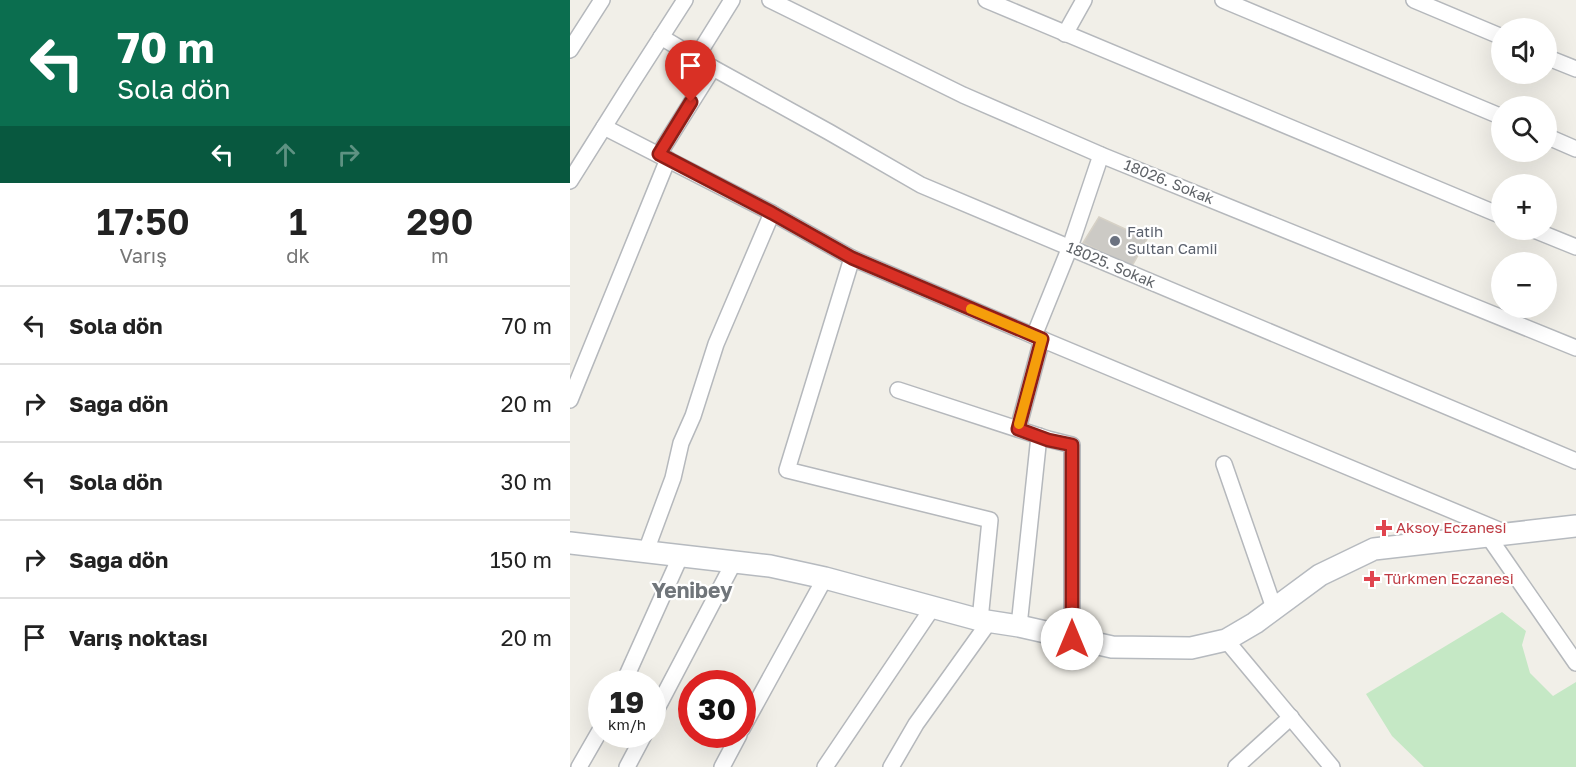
<!DOCTYPE html>
<html lang="tr">
<meta charset="utf-8">
<style>
body{margin:0;font-family:"Golos Text",sans-serif;background:#f2f2f2;color:#222;height:100vh;display:flex;flex-direction:column;font-size:22px;white-space:nowrap}
*{box-sizing:border-box;margin:0}
p{font-size:20px;color:#767676}
.icon{flex:none;width:33px;height:33px;fill:none;stroke:currentColor;stroke-width:2;stroke-linecap:round;stroke-linejoin:round}
.map{position:relative;flex:1;overflow:hidden}
.panel{display:flex;flex-direction:column;background:#fff;width:570px}
.panel>*{flex:none}
.top-card{background:#0b6e4f;color:#fff;overflow:hidden}
.tools{position:absolute;left:921px;top:18px;display:grid;gap:12px}
.tools a{display:grid;place-items:center;width:66px;height:66px;border-radius:50%;background:#fff;box-shadow:0 6px 24px #0002;font-size:30px}
.speed{position:absolute;left:18px;top:670px;display:flex;gap:12px;font-size:30px;font-weight:700;text-align:center}
.speed>*{display:grid;place-content:center;width:78px;height:78px;border-radius:50%;background:#fff;box-shadow:0 6px 24px #0002;line-height:1}
.speed small{font-size:15px;font-weight:400}
.speed .limit{border:9px solid #d22;background:#fff;color:#111}
.pin{position:absolute;display:grid;place-items:center;width:51px;height:51px;color:#fff;margin:-62px -26px;border-radius:50% 50% 50% 0;rotate:-45deg;box-shadow:0 0 6px #0007}
.pin .icon{rotate:45deg}
.me{position:absolute;width:66px;margin:-33px;rotate:0deg;stroke-linejoin:round;filter:drop-shadow(0 0 4px #0008)}
.turn{display:flex;align-items:center;gap:21px;height:126px;padding:0 18px;font-size:27px}
.turn .icon{width:78px;height:78px;stroke-width:2.5}
.turn b{display:block;font-size:42px;line-height:51px}
.lanes{display:flex;align-items:center;height:57px;padding:0 18px;background:#0003;justify-content:center;gap:30px;direction:ltr}
.lanes .off{opacity:.35}
.eta{display:flex;justify-content:space-evenly;align-items:center;height:102px;text-align:center}
.eta b{font-size:36px;font-weight:600;line-height:42px}
ul{padding:0;list-style:none}
li{display:flex;align-items:center;gap:18px;height:78px;padding:0 18px;border-top:2px solid #e0e0e0}
li div{flex:1}
li b{display:block;font-size:22px}
li em{font-style:normal}
main{display:flex;flex:1;min-height:0}
.map>svg:first-child{display:block}
.green{fill:#c5e8c5}
.building{fill:#cccac5;stroke:#d6d1c6;stroke-width:1.5}
.lines{fill:none;stroke-linecap:round;stroke-linejoin:round}
.street-casing{stroke:#b5b8bc;stroke-width:18}
.secondary-casing{stroke:#b6babf;stroke-width:24}
.street{stroke:#fff;stroke-width:15}
.secondary{stroke:#fff;stroke-width:21}
.route-casing{stroke:#8d1f18;stroke-width:15}
.route{stroke:#d93025;stroke-width:10}
.slow{stroke:#f59e0b;stroke-width:10}
.worship-dot{fill:#6b7280;stroke:#fff;stroke-width:2}
.health-dot{fill:#e0444e;stroke:#fff;stroke-width:2}
.labels{text-anchor:middle;stroke-width:4.5;stroke-linejoin:round;paint-order:stroke}
.street-label{font-size:15px;fill:#5f6368;stroke:#fff}
.worship-label{font-size:15px;fill:#5b616d;stroke:#fff;text-anchor:start}
.health-label{font-size:15px;fill:#be3a42;stroke:#fff;text-anchor:start}
.district-label{font-size:21px;font-weight:bold;fill:#70757a;stroke:#fff}
</style>
<main>
<section class="panel">
<div class="top-card">
<div class="turn"><svg class="icon" aria-label="left" viewBox="0 0 24 24"><path d="M17 20v-9H6M10 6l-5 5 5 5"/></svg><div><b>70 m</b>Sola dön</div></div>
<div class="lanes"><svg class="icon" aria-label="left" viewBox="0 0 24 24"><path d="M17 20v-9H6M10 6l-5 5 5 5"/></svg><svg class="icon off" aria-label="ahead" viewBox="0 0 24 24"><path d="M12 20V5M6 11l6-6 6 6"/></svg><svg class="icon off" aria-label="right" viewBox="0 0 24 24"><path d="M7 20v-9h11M14 6l5 5-5 5"/></svg></div>
</div>
<div class="eta">
<div><b>17:50</b><p>Varış</p></div>
<div><b>1</b><p>dk</p></div>
<div><b>290</b><p>m</p></div>
</div>
<ul>
<li><svg class="icon" aria-label="left" viewBox="0 0 24 24"><path d="M17 20v-9H6M10 6l-5 5 5 5"/></svg><div><b>Sola dön</b></div><em>70 m</em></li>
<li><svg class="icon" aria-label="right" viewBox="0 0 24 24"><path d="M7 20v-9h11M14 6l5 5-5 5"/></svg><div><b>Sağa dön</b></div><em>20 m</em></li>
<li><svg class="icon" aria-label="left" viewBox="0 0 24 24"><path d="M17 20v-9H6M10 6l-5 5 5 5"/></svg><div><b>Sola dön</b></div><em>30 m</em></li>
<li><svg class="icon" aria-label="right" viewBox="0 0 24 24"><path d="M7 20v-9h11M14 6l5 5-5 5"/></svg><div><b>Sağa dön</b></div><em>150 m</em></li>
<li><svg class="icon" aria-label="arrive" viewBox="0 0 24 24"><path d="M6 21V4h12l-3 4 3 4H6"/></svg><div><b>Varış noktası</b></div><em>20 m</em></li>
</ul>
</section>
<div class="map">
<svg width="1006" height="767" viewBox="0 0 1006 767">
<rect width="100%" height="100%" fill="#f1efe8"/>
<!-- green -->
<path class="green" d="M932,612l24,19 -4,14 8,28 23,23 23,-14v85h-152l-32,-31 -26,-42z"/>
<!-- building -->
<path class="building" d="M529,217l48,22 -15,27 -49,-23z"/>
<g class="lines">
<!-- street casing -->
<g class="street-casing">
<g id="street">
<path d="M200,0l193,95 138,60 475,193"/>
<path d="M416,0l516,216"/>
<path d="M653,0l279,117"/>
<path d="M844,0l88,37"/>
<path d="M495,34l19,-34"/>
<path d="M91,37l52,31 116,64 92,53 655,276"/>
<path d="M0,50l32,-50"/>
<path d="M976,57l30,12"/>
<path d="M126,58l36,-58"/>
<path d="M34,127l168,86 80,45 182,78 472,197"/>
<path d="M976,136l30,13"/>
<path d="M89,154l54,-86"/>
<path d="M0,181l61,-97 54,-84"/>
<path d="M964,230l42,17"/>
<path d="M282,258l-65,212 203,50 -10,100"/>
<path d="M464,336l36,-89 31,-92"/>
<path d="M328,390l150,49 24,6v194"/>
<path d="M0,400l98,-241"/>
<path d="M448,429l24,-90"/>
<path d="M654,464l50,144"/>
<path d="M918,536l88,127"/>
<path d="M76,551l27,-73 8,-35 12,-27 23,-72 56,-131"/>
<path d="M449,626l20,-190"/>
<path d="M656,640l106,127"/>
<path d="M53,684l58,-129"/>
<path d="M82,718l82,-156"/>
<path d="M172,729l83,-151"/>
<path d="M9,767l23,-40"/>
<path d="M57,767l17,-32"/>
<path d="M152,767l17,-32"/>
<path d="M255,767l108,-160"/>
<path d="M321,767l25,-43 73,-102"/>
<path d="M666,767l55,-50"/>
</g>
</g>
<!-- secondary casing -->
<g class="secondary-casing">
<path id="secondary" d="M0,543l200,23 55,12 155,42 39,6 93,21 79,1 35,-8 29,-17 65,-48 54,-26 202,-23"/>
</g>
<!-- street -->
<use href="#street" class="street"/>
<!-- secondary -->
<use href="#secondary" class="secondary"/>
</g>
<g class="lines">
<!-- route casing -->
<g class="route-casing">
<path id="route" d="M121,102l-32,52 113,59 80,45 190,81 -24,90 30,11 24,5v194"/>
</g>
<!-- route -->
<use href="#route" class="route"/>
<!-- slow -->
<path class="slow" d="M401,309l71,30 -23,85"/>
</g>
<!-- markers -->
<circle class="worship-dot" cx="545" cy="241" r="6"/>
<g class="health-dot">
<path d="M811 519h6v6h6v6h-6v6h-6v-6h-6v-6h6z"/>
<path d="M799 570h6v6h6v6h-6v6h-6v-6h-6v-6h6z"/>
</g>
<g class="labels">
<!-- street labels -->
<g class="street-label">
<text transform="translate(599 182) rotate(22)" y="5">18026. Sokak</text>
<text transform="translate(541 265) rotate(23)" y="5">18025. Sokak</text>
</g>
<!-- worship labels -->
<g class="worship-label">
<text x="557" y="237">Fatih<tspan x="557" dy="17">Sultan Camii</tspan></text>
</g>
<!-- health labels -->
<g class="health-label">
<text x="826" y="533">Aksoy Eczanesi</text>
<text x="814" y="584">Türkmen Eczanesi</text>
</g>
<!-- district labels -->
<g class="district-label">
<text x="122" y="598">Yenibey</text>
</g>
</g>
</svg>
<div class="tools">
<a><svg class="icon" aria-label="sound" viewBox="0 0 24 24"><path d="M4 9h4l5-4v14l-5-4H4zM17 9q2 3 0 6"/></svg></a>
<a><svg class="icon" aria-label="search" viewBox="0 0 24 24"><circle cx="10" cy="10" r="6"/><path d="M15 15l6 6"/></svg></a>
<a>+</a>
<a>−</a>
</div>
<div class="speed"><div>19<small>km/h</small></div><div class="limit">30</div></div>
<div class="pin" style="left:121px;top:102px;background:#d93025"><svg class="icon" aria-label="arrive" viewBox="0 0 24 24"><path d="M6 21V4h12l-3 4 3 4H6"/></svg></div>
<svg class="me" style="left:502px;top:639px" viewBox="-20 -20 40 40"><circle r="19" fill="#fff"/><path d="M0-13L10 11 0 6-10 11z" fill="#d93025"/></svg>
</div>
</main>
